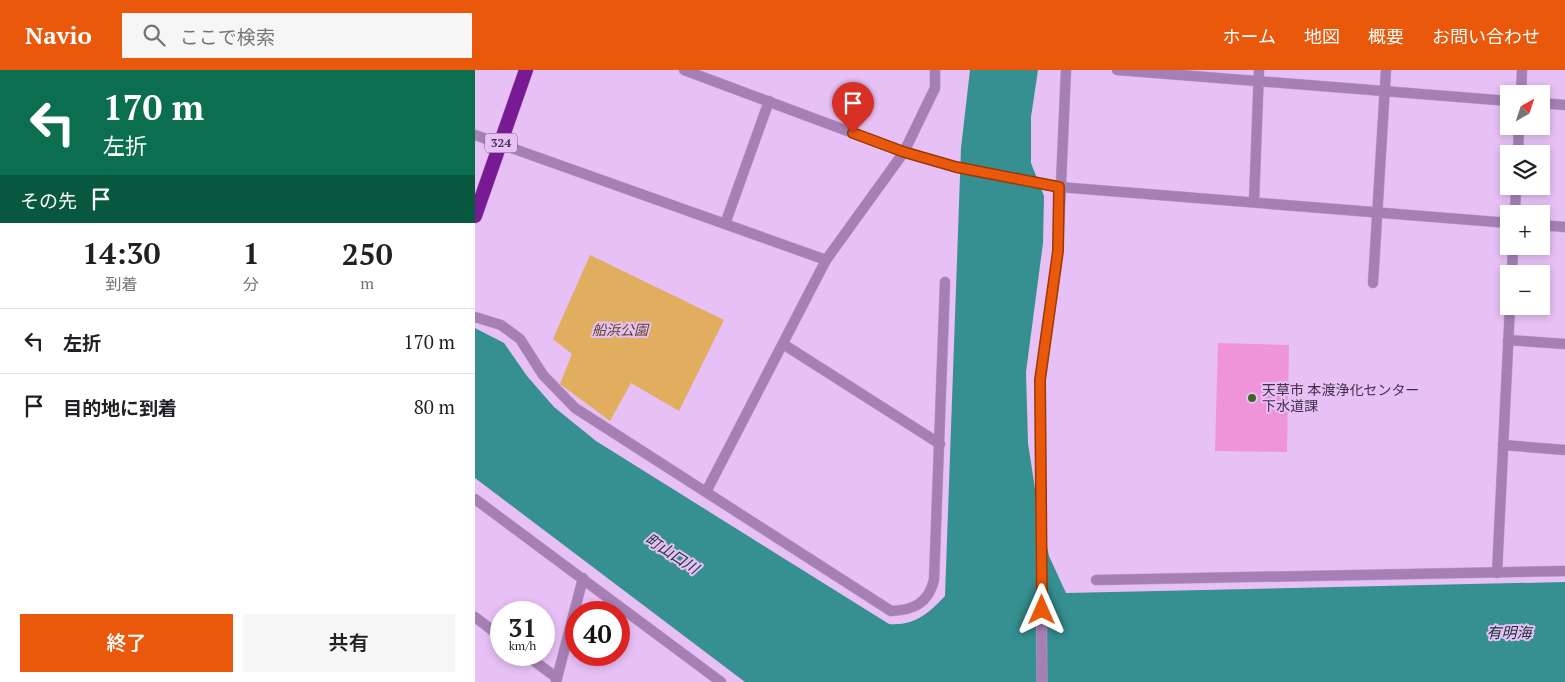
<!DOCTYPE html>
<html lang="ja">
<meta charset="utf-8">
<style>
body{margin:0;font-family:"PT Serif","Noto Sans JP",serif;background:#f6f6f6;color:#202124;height:100vh;display:flex;flex-direction:column;font-size:19px;white-space:nowrap}
*{box-sizing:border-box;margin:0}
p{font-size:16px;color:#757577}
.icon{flex:none;width:28px;height:28px;fill:none;stroke:currentColor;stroke-width:2;stroke-linecap:round;stroke-linejoin:round}
.map{position:relative;flex:1;overflow:hidden}
.panel{display:flex;flex-direction:column;background:#fff;width:475px}
.panel>*{flex:none}
.hud{background:#0b6e4f;color:#fff;overflow:hidden}
.needle{width:32px;rotate:39deg}
.fabs{position:absolute;left:1025px;top:15px;display:grid;gap:10px}
.fabs a{display:grid;place-items:center;width:50px;height:50px;border-radius:0px;background:#fff;box-shadow:0 2px 8px #0003;font-size:25px}
.speed{position:absolute;left:15px;top:531px;display:flex;gap:10px;font-size:25px;font-weight:700;text-align:center}
.speed>*{display:grid;place-content:center;width:65px;height:65px;border-radius:50%;background:#fff;box-shadow:0 2px 8px #0003;line-height:1}
.speed small{font-size:12px;font-weight:400}
.speed .limit{border:8px solid #d22;background:#fff;color:#111}
.pin{position:absolute;display:grid;place-items:center;width:42px;height:42px;color:#fff;margin:-51px -21px;border-radius:50% 50% 50% 0;rotate:-45deg;box-shadow:0 0 5px #0007}
.pin .icon{rotate:45deg}
.me{position:absolute;width:55px;margin:-28px;rotate:0deg;stroke-linejoin:round;filter:drop-shadow(0 0 4px #0008)}
.turn{display:flex;align-items:center;gap:18px;height:105px;padding:0 20px;font-size:22px}
.turn .icon{width:65px;height:65px;stroke-width:2.5}
.turn b{display:block;font-size:35px;line-height:42px}
.then{display:flex;align-items:center;height:48px;padding:0 20px;background:#0003;gap:10px;font-size:19px}
.eta{display:flex;justify-content:space-evenly;align-items:center;height:85px;text-align:center}
.eta b{font-size:30px;font-weight:600;line-height:35px}
.button{display:flex;gap:10px;margin-top:auto;padding:10px 20px}
.button a{flex:1;height:58px;border-radius:0px;background:#ea580c;color:#fff;font-size:20px;font-weight:600;line-height:58px;text-align:center}
.button a+a{background:#f6f6f6;color:#202124}
ul{padding:0;list-style:none}
li{display:flex;align-items:center;gap:15px;height:65px;padding:0 20px;border-top:1px solid #e0e0e0}
li div{flex:1}
li b{display:block;font-size:19px}
li em{font-style:normal}
header{display:flex;align-items:center;gap:30px;box-sizing:border-box;height:70px;padding:0 25px;background:#ea580c;color:#fff}
header strong{font-size:24px}
nav{display:flex;gap:28px;margin-inline-start:auto;font-size:18px}
.search{width:350px;height:45px;background:#f6f6f6;display:flex;align-items:center;gap:12px;box-sizing:border-box;padding:0 18px;border-radius:0px;color:#757577;font-size:19px}
main{display:flex;flex:1;min-height:0}
.map>svg:first-child{display:block}
.green{fill:#e1ad5e}
.water{fill:#368f90}
.building{fill:#ef94d9}
.lines{fill:none;stroke-linecap:round;stroke-linejoin:round}
.minor-casing{stroke:#c3a0d0;stroke-width:11}
.tertiary-casing{stroke:#c3a0d0;stroke-width:11}
.trunk-casing{stroke:#c3a0d0;stroke-width:15}
.minor{stroke:#a680b5;stroke-width:10}
.tertiary{stroke:#a680b5;stroke-width:10}
.trunk{stroke:#781a94;stroke-width:14}
.route-casing{stroke:#983908;stroke-width:12}
.route{stroke:#ea580c;stroke-width:9}
.poi-dot{fill:#3c6725;stroke:#e7c0f6;stroke-width:2}
.labels{text-anchor:middle;stroke-width:4;stroke-linejoin:round;paint-order:stroke}
.shield{fill:#e7c0f6;stroke:#745a7d;stroke-width:1}
.shield-label{font-size:12px;font-weight:bold;fill:#422e49}
.park-label{font-size:14px;font-style:italic;fill:#5f451c;stroke:#e7c0f6}
.poi-label{font-size:14px;fill:#422e49;stroke:#e7c0f6;text-anchor:start}
.water-label{font-size:15px;font-style:italic;fill:#193535;stroke:#e7c0f6}
</style>
<header>
<strong>Navio</strong>
<div class="search"><svg class="icon" aria-label="search" viewBox="0 0 24 24"><circle cx="10" cy="10" r="6"/><path d="M15 15l6 6"/></svg>ここで検索</div>
<nav><a>ホーム</a><a>地図</a><a>概要</a><a>お問い合わせ</a></nav>
</header>
<main>
<section class="panel">
<div class="hud">
<div class="turn"><svg class="icon" aria-label="left" viewBox="0 0 24 24"><path d="M17 20v-9H6M10 6l-5 5 5 5"/></svg><div><b>170 m</b>左折</div></div>
<div class="then">その先<svg class="icon" aria-label="arrive" viewBox="0 0 24 24"><path d="M6 21V4h12l-3 4 3 4H6"/></svg></div>
</div>
<div class="eta">
<div><b>14:30</b><p>到着</p></div>
<div><b>1</b><p>分</p></div>
<div><b>250</b><p>m</p></div>
</div>
<ul>
<li><svg class="icon" aria-label="left" viewBox="0 0 24 24"><path d="M17 20v-9H6M10 6l-5 5 5 5"/></svg><div><b>左折</b></div><em>170 m</em></li>
<li><svg class="icon" aria-label="arrive" viewBox="0 0 24 24"><path d="M6 21V4h12l-3 4 3 4H6"/></svg><div><b>目的地に到着</b></div><em>80 m</em></li>
</ul>
<div class="button"><a>終了</a><a>共有</a></div>
</section>
<div class="map">
<svg width="1090" height="612" viewBox="0 0 1090 612">
<rect width="100%" height="100%" fill="#e7c0f6"/>
<!-- green -->
<path class="green" d="M115,185l134,65 -45,91 -48,-28 -21,38 -50,-37 12,-30 -19,-15z"/>
<!-- water -->
<path class="water" d="M495,0h68l-7,47v46l13,33 -1,47 -17,129 2,71 9,59 12,54 17,37 499,-11v100h-820l-270,-204v-150l29,15 23,33 27,31 42,34 293,183c25,2 39,-10 56,-28l16,-448z"/>
<!-- building -->
<path class="building" d="M743,273l71,2 -2,107 -72,-1z"/>
<g class="lines">
<!-- minor casing -->
<g class="minor-casing">
<g id="minor">
<path d="M209,0l220,82 52,15 103,20"/>
<path d="M642,0l392,31"/>
<path d="M1046,24l1,-24"/>
<path d="M1066,33l24,2"/>
<path d="M0,65l351,125"/>
<path d="M1043,84l1,-28"/>
<path d="M779,132l5,-132"/>
<path d="M1040,144l1,-28"/>
<path d="M250,154l44,-123"/>
<path d="M1037,204l1,-28"/>
<path d="M898,213l13,-213"/>
<path d="M0,247l26,8 19,14 23,36 32,33 316,203c22,-1 37,-7 43,-31l11,-298"/>
<path d="M1033,270l57,4"/>
<path d="M308,274l157,100"/>
<path d="M1028,375l62,5"/>
<path d="M231,422l120,-232 78,-108 31,-64v-18"/>
<path d="M0,429l246,183"/>
<path d="M1022,503l13,-267"/>
<path d="M621,510l469,-9"/>
<path d="M0,547l26,20"/>
<path d="M51,585l31,23"/>
<path d="M81,612l27,-104"/>
</g>
</g>
<!-- tertiary casing -->
<g class="tertiary-casing">
<g id="tertiary">
<path d="M584,117l450,36"/>
<path d="M1066,155l24,2"/>
<path d="M567,612l-2,-302 18,-129 8,-181"/>
</g>
</g>
<!-- trunk casing -->
<g class="trunk-casing">
<path id="trunk" d="M0,146l51,-146"/>
</g>
<!-- minor -->
<use href="#minor" class="minor"/>
<!-- tertiary -->
<use href="#tertiary" class="tertiary"/>
<!-- trunk -->
<use href="#trunk" class="trunk"/>
</g>
<g class="lines">
<!-- route casing -->
<g class="route-casing">
<path id="route" d="M378,63l51,19 52,15 103,20 -1,64 -18,129 2,230"/>
</g>
<!-- route -->
<use href="#route" class="route"/>
</g>
<!-- markers -->
<circle class="poi-dot" cx="777" cy="328" r="5"/>
<g class="labels">
<!-- shield labels -->
<rect class="shield" x="10" y="63.5" width="32" height="19" rx="4"/>
<g class="shield-label">
<text x="26" y="77">324</text>
</g>
<!-- park labels -->
<g class="park-label">
<text x="145" y="265">船浜公園</text>
</g>
<!-- poi labels -->
<g class="poi-label">
<text x="787" y="325">天草市 本渡浄化センター<tspan x="787" dy="16">下水道課</tspan></text>
</g>
<!-- water labels -->
<g class="water-label">
<text transform="translate(197 484) rotate(33)" y="5">町山口川</text>
<text x="1034" y="568">有明海</text>
</g>
</g>
</svg>
<div class="fabs">
<a><svg class="needle" viewBox="-14 -14 28 28"><path d="M0-13l5 13h-10z" fill="#e53935"/><path d="M0 13l5-13h-10z" fill="#757577"/></svg></a>
<a><svg class="icon" aria-label="layers" viewBox="0 0 24 24"><path d="M12 4l9 5-9 5-9-5zM3 14l9 5 9-5"/></svg></a>
<a>+</a>
<a>−</a>
</div>
<div class="speed"><div>31<small>km/h</small></div><div class="limit">40</div></div>
<div class="pin" style="left:378px;top:63px;background:#d93025"><svg class="icon" aria-label="arrive" viewBox="0 0 24 24"><path d="M6 21V4h12l-3 4 3 4H6"/></svg></div>
<svg class="me" style="left:567px;top:540px" viewBox="-20 -20 40 40"><path d="M0-17L14 15 0 8-14 15z" fill="#ea580c" stroke="#fff" stroke-width="4"/></svg>
</div>
</main>
